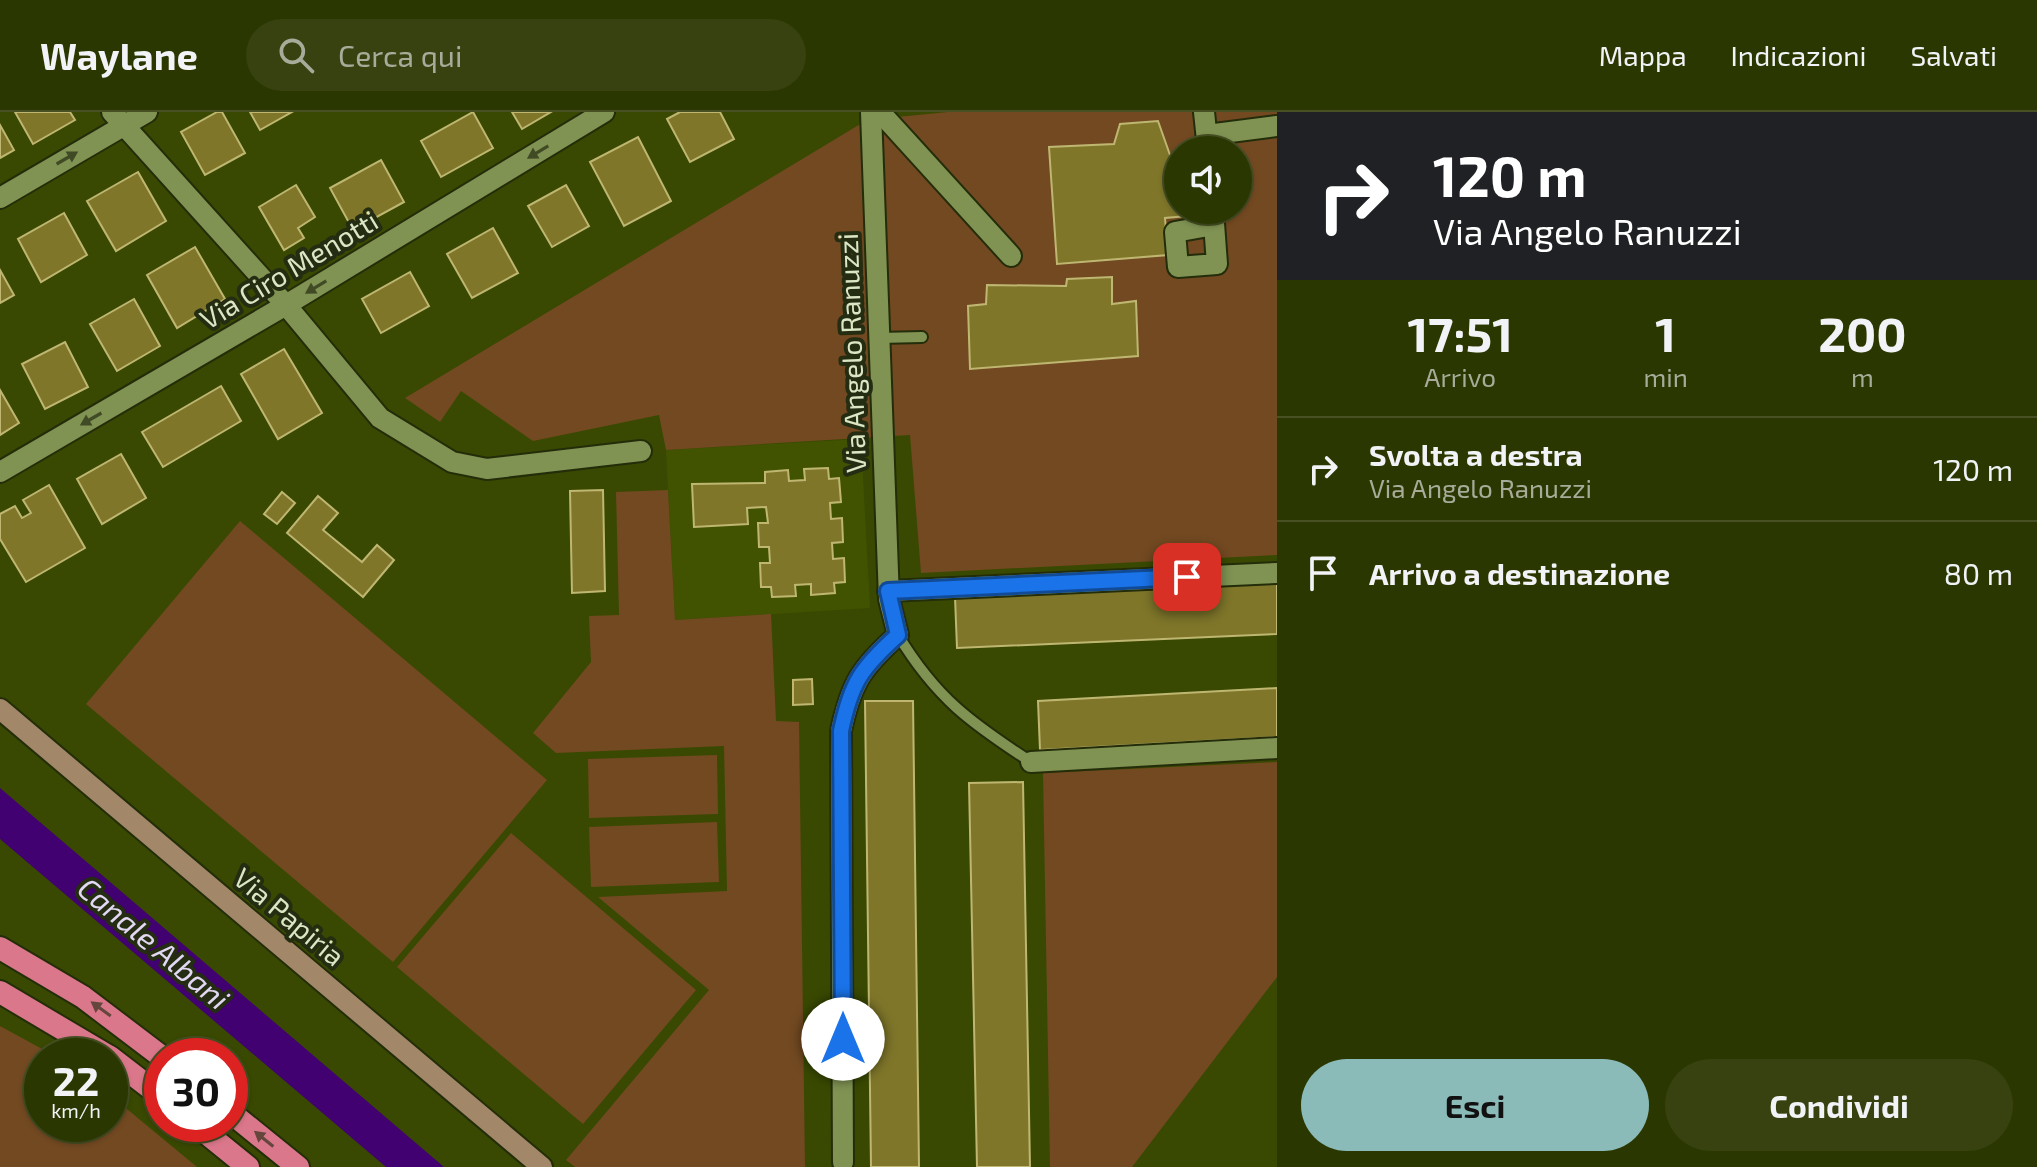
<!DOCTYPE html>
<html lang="it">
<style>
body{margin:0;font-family:"Exo 2",sans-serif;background:#374210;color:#f1f3f6;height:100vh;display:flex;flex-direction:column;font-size:30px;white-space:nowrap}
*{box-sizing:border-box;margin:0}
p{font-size:26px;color:#a6ac99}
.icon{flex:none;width:44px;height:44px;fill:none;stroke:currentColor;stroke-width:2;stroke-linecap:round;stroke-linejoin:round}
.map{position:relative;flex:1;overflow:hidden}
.drawer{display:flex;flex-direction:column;background:#2b3701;width:760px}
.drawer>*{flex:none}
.hud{background:#202124;color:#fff;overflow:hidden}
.fabs{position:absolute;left:1164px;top:24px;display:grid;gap:16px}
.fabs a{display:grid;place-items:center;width:88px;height:88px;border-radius:50%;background:#2b3701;box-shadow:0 2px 6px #0004,0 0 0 2px #475123;font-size:40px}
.speed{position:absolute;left:24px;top:926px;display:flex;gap:16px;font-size:40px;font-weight:700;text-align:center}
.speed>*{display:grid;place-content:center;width:104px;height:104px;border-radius:50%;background:#2b3701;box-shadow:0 2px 6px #0004,0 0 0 2px #475123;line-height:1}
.speed small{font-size:20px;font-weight:400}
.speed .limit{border:12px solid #d22;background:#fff;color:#111}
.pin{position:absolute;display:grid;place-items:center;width:68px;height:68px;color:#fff;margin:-34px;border-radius:16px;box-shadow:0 4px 12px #0006}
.me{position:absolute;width:88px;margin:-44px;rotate:0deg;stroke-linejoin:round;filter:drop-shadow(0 0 6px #0008)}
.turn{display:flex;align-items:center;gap:28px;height:168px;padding:0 24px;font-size:36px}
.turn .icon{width:104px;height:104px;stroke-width:2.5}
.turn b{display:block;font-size:56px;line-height:68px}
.eta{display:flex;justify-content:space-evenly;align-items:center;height:136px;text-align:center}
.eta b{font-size:48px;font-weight:700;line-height:56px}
.button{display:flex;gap:16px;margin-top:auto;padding:16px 24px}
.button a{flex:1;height:92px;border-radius:48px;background:#8bbbb9;color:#111;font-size:32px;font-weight:700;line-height:92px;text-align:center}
.button a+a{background:#374210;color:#f1f3f6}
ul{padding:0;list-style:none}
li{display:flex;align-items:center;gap:24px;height:104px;padding:0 24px;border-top:2px solid #475123}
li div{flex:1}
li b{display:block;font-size:30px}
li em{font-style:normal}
header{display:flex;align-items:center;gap:48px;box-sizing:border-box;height:112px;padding:0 40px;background:#2b3701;border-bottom:2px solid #475123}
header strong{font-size:38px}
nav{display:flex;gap:44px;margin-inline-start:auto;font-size:28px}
.search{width:560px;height:72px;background:#374210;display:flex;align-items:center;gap:20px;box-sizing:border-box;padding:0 28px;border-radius:44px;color:#a6ac99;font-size:30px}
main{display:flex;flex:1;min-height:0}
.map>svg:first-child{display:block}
.built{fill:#415300}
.green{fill:#724921;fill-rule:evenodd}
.water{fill:#420170}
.building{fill:#7f762a;stroke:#bfb771;stroke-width:2}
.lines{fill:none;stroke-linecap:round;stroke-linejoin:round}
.service-casing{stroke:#242d0a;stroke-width:14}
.minor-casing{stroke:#242d0a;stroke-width:24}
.secondary-casing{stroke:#242d0a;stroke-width:24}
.trunk-casing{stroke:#242d0a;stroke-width:26}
.service{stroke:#809353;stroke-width:10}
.minor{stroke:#809353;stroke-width:20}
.secondary{stroke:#a28868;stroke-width:20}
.trunk{stroke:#db778b;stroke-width:22}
.oneway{fill:#404b25}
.oneway2{fill:#64463c}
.route-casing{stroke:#114b97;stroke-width:20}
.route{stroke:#1a73e8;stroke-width:14}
.labels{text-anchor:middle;stroke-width:8;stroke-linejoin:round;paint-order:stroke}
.street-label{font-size:28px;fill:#dbe6c5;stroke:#242c11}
.water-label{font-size:30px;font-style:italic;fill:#e2d8f3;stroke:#242c11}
</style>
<header>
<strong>Waylane</strong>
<div class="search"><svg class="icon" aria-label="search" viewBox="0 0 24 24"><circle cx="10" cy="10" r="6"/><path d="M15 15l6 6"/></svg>Cerca qui</div>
<nav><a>Mappa</a><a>Indicazioni</a><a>Salvati</a></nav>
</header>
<main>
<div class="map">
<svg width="1277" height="1055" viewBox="0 0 1277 1055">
<rect width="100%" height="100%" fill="#394901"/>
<!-- built -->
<path class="built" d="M861,327l9,169 -195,12 -9,-170z"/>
<!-- green -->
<g class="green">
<path d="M948,0h329v443l-356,18 -11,-138 -244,15 -7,-35 -126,26 -72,-50 -21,31 -35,-24 462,-278zM1178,38h60v60h-60z"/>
<path d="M668,378l7,130 96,-6 5,107 23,1 6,445h-230l-9,-7 143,-170 -111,-93 129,-6 -3,-145 -168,7 -23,-20 58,-71 -2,-46 30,-1 -3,-123z"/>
<path d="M240,409l307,259 -154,182 -307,-258z"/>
<path d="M717,643l1,59 -129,4 -1,-59z"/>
<path d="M1277,650v215l-145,190h-82l-7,-394z"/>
<path d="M717,710l2,60 -128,5 -2,-60z"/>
<path d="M511,721l185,157 -113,134 -186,-157z"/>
<path d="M0,914l55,30h-13v68h68v-29l87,72h-197z"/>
</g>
<!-- water -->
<path class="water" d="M0,676l444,379h-58l-386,-328z"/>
<!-- building -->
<g class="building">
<path d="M15,0h55l5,8 -42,24z"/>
<path d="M217,0h5l23,41 -40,22 -24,-43z"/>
<path d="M250,0h42l-32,18z"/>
<path d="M473,0l20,36 -52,29 -20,-36z"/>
<path d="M512,0h39l-29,17z"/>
<path d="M680,0h40l14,27 -44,23 -23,-43z"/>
<path d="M1158,9l12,34 8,-1v56h22v5l-35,3 3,37 -111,9 -8,-117 65,-3 6,-20z"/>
<path d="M0,13l14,25 -14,8z"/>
<path d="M638,25l33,64 -47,25 -34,-64z"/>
<path d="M381,48l23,42 -51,28 -23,-42z"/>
<path d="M138,60l28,49 -50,30 -29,-50z"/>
<path d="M296,73l19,32 -17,11 6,10 -20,12 -25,-43z"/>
<path d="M566,73l23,41 -37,21 -24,-41z"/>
<path d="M64,101l23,42 -46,27 -23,-43z"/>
<path d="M493,116l25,45 -46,25 -25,-44z"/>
<path d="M195,135l30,52 -48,29 -30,-53z"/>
<path d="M0,158l14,25 -14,8z"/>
<path d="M410,160l19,34 -48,27 -19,-34z"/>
<path d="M1112,165v27l24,-3 2,55 -168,13 -2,-63 18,-2 1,-19 79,1 1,-7z"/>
<path d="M134,187l26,47 -43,25 -27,-47z"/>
<path d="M65,230l23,45 -43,22 -23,-45z"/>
<path d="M284,237l38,64 -44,26 -37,-65z"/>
<path d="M221,274l20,35 -78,46 -21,-35z"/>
<path d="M0,278l19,33 -19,12z"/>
<path d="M121,342l25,44 -44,26 -25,-45z"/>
<path d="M828,356l1,11 10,-1 2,24 -11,1 1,16 11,-1 1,24 -11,1 1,16 11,-1 1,24 -11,1 1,10 -24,2v-11l-16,1 1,11 -24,1 -1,-10h-10l-1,-24h10l-1,-16h-10l-1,-24h10l-2,-16 -19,1 1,16 -54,3 -2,-43 73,-1v-11l23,-2 1,11 16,-1 -1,-11z"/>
<path d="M49,373l36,63 -59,34 -26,-43v-25l15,-8 7,12 9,-5 -8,-13z"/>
<path d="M603,378l2,101 -33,2 -2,-102z"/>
<path d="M282,380l13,11 -18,21 -13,-10z"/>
<path d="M318,384l20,17 -15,17 39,32 15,-17 17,15 -31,37 -76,-64z"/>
<path d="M1277,471v51l-320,14 -2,-51z"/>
<path d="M812,567l1,25 -20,1v-25z"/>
<path d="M1277,576v49l-237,13 -2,-49z"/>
<path d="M865,589h48l6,466h-48z"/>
<path d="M1023,670l7,385h-53l-8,-384z"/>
</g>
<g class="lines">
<!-- service casing -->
<g class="service-casing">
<g id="service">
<path d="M879,226l43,-1"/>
<path d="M898,523c38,63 73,88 133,127"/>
</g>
</g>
<!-- minor casing -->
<g class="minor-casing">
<g id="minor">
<path d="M112,0l174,193 94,113 72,44 35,7 154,-18"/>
<path d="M880,0l131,144"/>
<path d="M1204,0l4,38"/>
<path d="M1207,23l70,-9"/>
<path d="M0,86l147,-86"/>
<path d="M1213,98l4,54 -39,3 -3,-35 39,-7"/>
<path d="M0,360l286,-167 318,-193"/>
<path d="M888,479l389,-18"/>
<path d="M1031,650l246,-14"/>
<path d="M843,1050l-2,-431c10,-48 21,-64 57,-96l-9,-36 -18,-487"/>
</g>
</g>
<!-- secondary casing -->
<g class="secondary-casing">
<path id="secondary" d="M0,597l542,458"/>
</g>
<!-- trunk casing -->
<g class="trunk-casing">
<g id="trunk">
<path d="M0,836l83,49 79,60"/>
<path d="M0,880l108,64"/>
<path d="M110,945l52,40"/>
<path d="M230,1000l68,55"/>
<path d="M195,1012l53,43"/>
</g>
</g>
<!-- service -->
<use href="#service" class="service"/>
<!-- minor -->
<use href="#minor" class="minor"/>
<!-- secondary -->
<use href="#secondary" class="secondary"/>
<!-- trunk -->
<use href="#trunk" class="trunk"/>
</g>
<!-- one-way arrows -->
<defs><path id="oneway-solid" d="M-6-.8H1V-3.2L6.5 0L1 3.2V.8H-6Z" transform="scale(2)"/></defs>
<g class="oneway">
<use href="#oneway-solid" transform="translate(538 40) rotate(149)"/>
<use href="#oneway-solid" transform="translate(67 46) rotate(-30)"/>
<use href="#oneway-solid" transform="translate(316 175) rotate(149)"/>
<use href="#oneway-solid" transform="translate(91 307) rotate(150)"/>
</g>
<g class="oneway2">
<use href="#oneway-solid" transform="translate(101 897) rotate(-144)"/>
<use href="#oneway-solid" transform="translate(264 1027) rotate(-141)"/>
</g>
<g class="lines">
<!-- route casing -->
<g class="route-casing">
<path id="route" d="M843,927l-2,-308c10,-48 20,-63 57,-96l-10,-44 299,-14"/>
</g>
<!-- route -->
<use href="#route" class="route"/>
</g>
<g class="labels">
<!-- street labels -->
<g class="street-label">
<text transform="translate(289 158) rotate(-31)" y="10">Via Ciro Menotti</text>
<text transform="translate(852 241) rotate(-92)" y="10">Via Angelo Ranuzzi</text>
<text transform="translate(289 805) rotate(40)" y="10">Via Papiria</text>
</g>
<!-- water labels -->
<g class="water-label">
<text transform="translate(153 832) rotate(40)" y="10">Canale Albani</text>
</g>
</g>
</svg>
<div class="fabs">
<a><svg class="icon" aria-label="sound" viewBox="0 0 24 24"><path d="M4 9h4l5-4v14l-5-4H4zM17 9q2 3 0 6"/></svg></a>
</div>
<div class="speed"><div>22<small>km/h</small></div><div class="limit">30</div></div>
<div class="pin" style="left:1187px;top:465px;background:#d93025"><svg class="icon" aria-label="arrive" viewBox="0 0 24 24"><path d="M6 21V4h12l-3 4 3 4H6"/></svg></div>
<svg class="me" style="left:843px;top:927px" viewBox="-20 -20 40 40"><circle r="19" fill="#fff"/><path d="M0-13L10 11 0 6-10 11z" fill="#1a73e8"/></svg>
</div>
<section class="drawer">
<div class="hud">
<div class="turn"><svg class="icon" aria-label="right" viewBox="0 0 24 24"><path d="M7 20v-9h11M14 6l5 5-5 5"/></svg><div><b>120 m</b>Via Angelo Ranuzzi</div></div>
</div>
<div class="eta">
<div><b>17:51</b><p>Arrivo</p></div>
<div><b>1</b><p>min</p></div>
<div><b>200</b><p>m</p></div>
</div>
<ul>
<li><svg class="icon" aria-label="right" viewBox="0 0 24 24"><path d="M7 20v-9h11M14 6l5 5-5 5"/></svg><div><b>Svolta a destra</b><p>Via Angelo Ranuzzi</p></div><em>120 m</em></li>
<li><svg class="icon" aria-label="arrive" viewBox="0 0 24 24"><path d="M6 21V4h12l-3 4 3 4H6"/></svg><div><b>Arrivo a destinazione</b></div><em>80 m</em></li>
</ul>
<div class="button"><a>Esci</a><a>Condividi</a></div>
</section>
</main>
